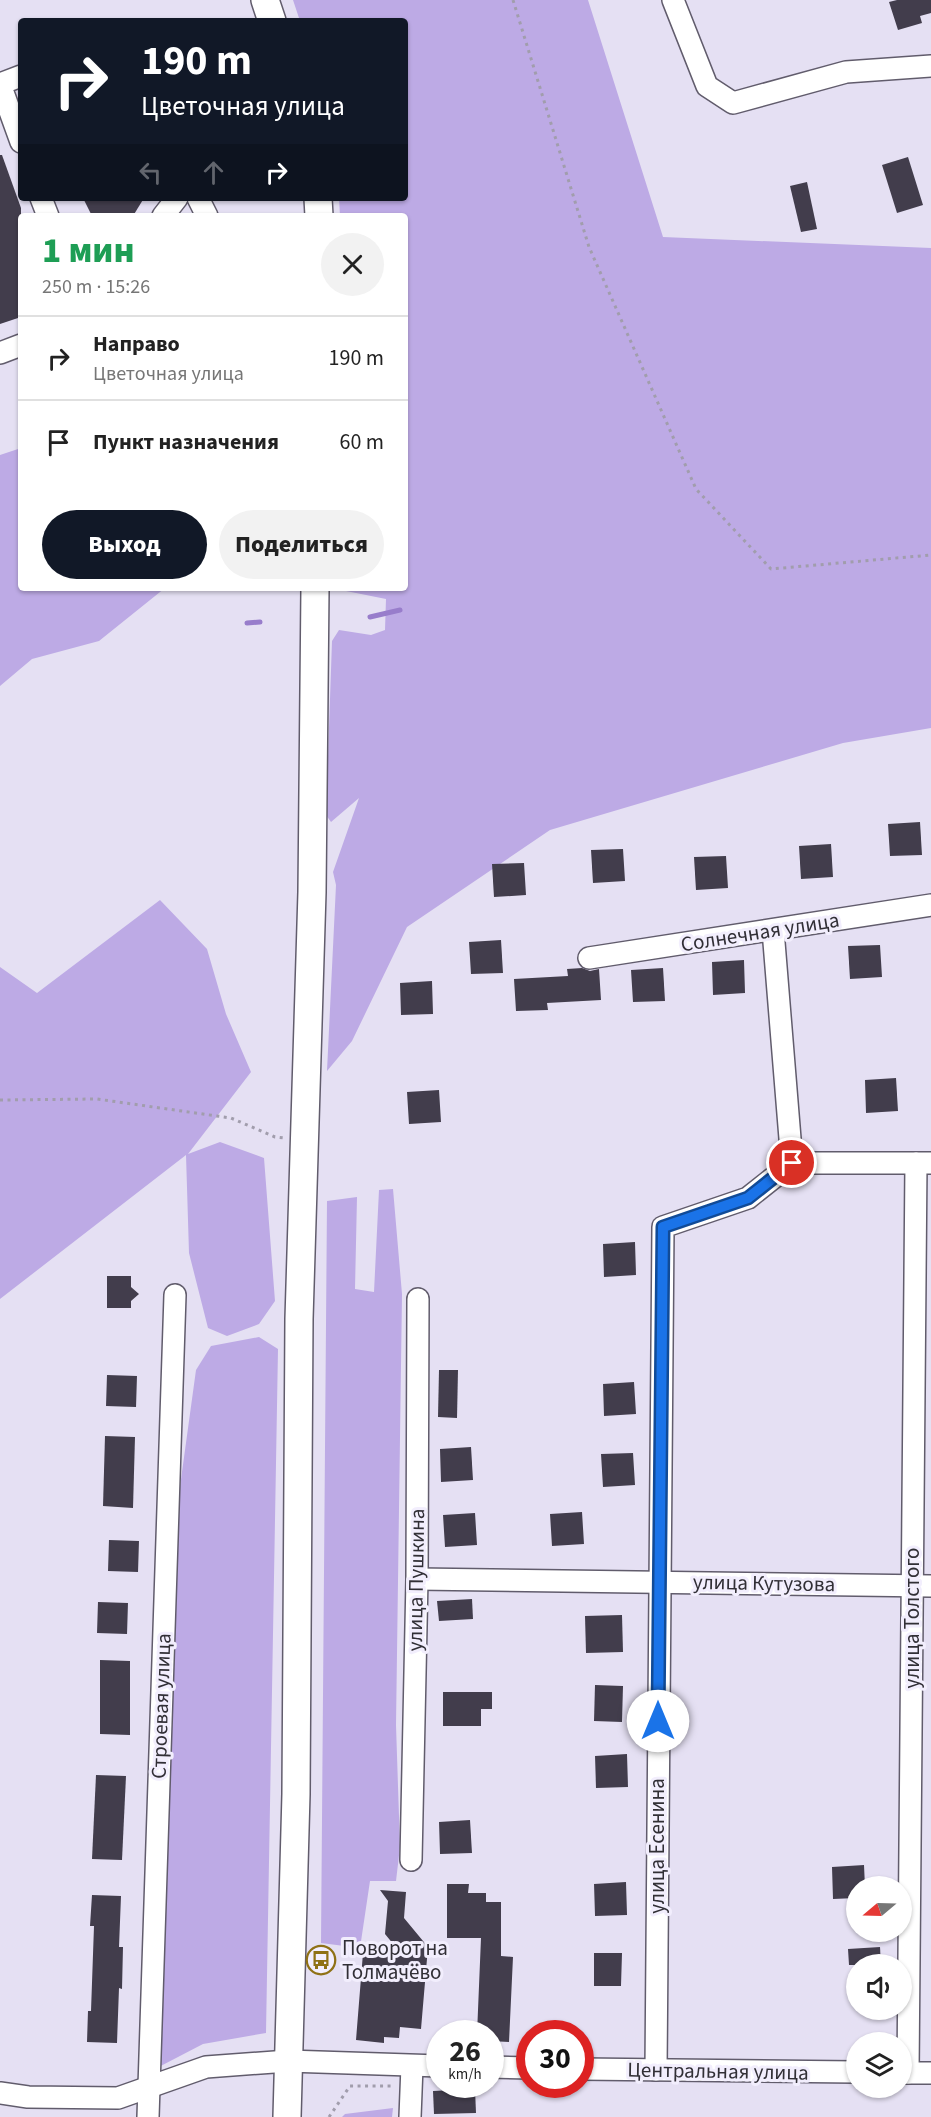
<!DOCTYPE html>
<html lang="ru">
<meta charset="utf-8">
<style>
body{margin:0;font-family:"Source Sans 3",sans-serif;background:#f2f2f2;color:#222;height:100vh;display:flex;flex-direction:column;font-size:22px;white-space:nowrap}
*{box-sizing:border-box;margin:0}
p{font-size:20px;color:#767676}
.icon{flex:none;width:33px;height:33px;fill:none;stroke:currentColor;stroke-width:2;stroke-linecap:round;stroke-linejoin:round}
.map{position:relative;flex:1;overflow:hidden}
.details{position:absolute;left:18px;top:213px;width:390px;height:378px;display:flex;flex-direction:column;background:#fff;border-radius:6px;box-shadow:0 2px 4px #0004}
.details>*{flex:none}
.guide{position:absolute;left:18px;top:18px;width:390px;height:183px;border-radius:6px;box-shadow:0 2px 4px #0004;background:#111827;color:#fff;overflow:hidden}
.needle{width:39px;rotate:251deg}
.tools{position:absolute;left:846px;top:1876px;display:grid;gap:12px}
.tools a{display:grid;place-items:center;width:66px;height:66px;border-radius:50%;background:#fff;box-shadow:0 2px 4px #0004;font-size:30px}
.speed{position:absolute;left:426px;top:2020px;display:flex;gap:12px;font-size:30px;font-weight:700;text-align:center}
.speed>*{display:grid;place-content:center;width:78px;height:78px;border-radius:50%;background:#fff;box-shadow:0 2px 4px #0004;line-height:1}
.speed small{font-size:15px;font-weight:400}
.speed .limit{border:9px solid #d22;background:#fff;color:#111}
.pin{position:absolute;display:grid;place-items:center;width:51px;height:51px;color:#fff;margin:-26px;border:3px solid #fff;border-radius:50%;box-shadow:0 2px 6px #0007}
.me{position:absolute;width:66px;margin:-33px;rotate:0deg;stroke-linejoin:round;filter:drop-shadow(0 0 4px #0008)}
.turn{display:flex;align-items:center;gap:21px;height:126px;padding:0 24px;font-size:27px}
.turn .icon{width:78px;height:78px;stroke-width:2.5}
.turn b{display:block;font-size:42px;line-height:51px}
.lanes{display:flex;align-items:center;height:57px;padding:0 24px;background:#0003;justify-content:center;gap:30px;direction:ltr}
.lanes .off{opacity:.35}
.round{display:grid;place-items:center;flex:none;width:63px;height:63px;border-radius:32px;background:#f2f2f2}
.summary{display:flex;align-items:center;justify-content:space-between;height:102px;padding:0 24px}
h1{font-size:36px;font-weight:800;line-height:45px;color:#1e9e55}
.cta{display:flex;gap:12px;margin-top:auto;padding:12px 24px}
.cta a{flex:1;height:69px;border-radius:36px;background:#111827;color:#fff;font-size:24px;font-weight:800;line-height:69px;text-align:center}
.cta a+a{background:#f2f2f2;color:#222}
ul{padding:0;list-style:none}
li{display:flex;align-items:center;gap:18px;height:84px;padding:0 24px;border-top:2px solid #e0e0e0}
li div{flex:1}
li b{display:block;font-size:22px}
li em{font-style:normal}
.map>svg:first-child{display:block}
.green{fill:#bdaae5}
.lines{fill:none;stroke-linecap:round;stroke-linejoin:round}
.stream{stroke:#987dcb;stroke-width:5}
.building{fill:#423d4c}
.minor-casing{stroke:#615c6c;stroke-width:24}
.major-casing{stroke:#615c6c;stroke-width:30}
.path{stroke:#a19dac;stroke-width:3;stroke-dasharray:3 4.5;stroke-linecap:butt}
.minor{stroke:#fff;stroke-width:21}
.major{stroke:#fff;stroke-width:27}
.route-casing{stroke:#114b97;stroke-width:15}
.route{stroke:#1a73e8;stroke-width:10}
.labels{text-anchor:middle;stroke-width:6;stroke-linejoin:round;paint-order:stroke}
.street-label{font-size:21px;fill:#312f36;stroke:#f2eefd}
.poi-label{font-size:21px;fill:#312f36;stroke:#f2eefd;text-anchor:start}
</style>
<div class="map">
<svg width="931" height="2117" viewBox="0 0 931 2117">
<rect width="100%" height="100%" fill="#e5e0f3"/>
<!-- green -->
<g class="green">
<path d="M293,0h295l75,237 268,11v480l-88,15 -293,87 -143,97 -55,114 -25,30 9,-186 -3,-13 26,-74 -28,24 -5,-7 6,-174 7,-11 32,5 14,-5 1,-31 -40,-8v-3h59v-372h-65l-1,-18h66v-177h-105z"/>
<path d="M21,448v140h144l-66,53 -67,18 -32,27v-231z"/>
<path d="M160,900l47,49 19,65 25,58 -63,82 32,-12 44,16 11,143 -16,23 -32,12 -19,-8 -19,-75 -3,-98 -186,144v-332l37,26z"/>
<path d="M393,1189l9,105 -6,431 4,122 -4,34h-26l-10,67 -39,-5 6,-742 30,-4 -2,92 19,3 5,-102z"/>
<path d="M259,1337l19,12 -12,684 -63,11 -50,26 18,-518 25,-182 15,-24z"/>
<path d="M393,2108l-1,9h-50l3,-3z"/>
</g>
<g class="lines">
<!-- stream -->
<g class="stream">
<path d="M370,617l30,-7"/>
<path d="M247,623l13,-1"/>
</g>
</g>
<!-- building -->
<g class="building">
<path d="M897,0h34v13l-11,3 2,7 -24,7 -9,-28z"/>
<path d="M0,155h2l19,53v109l-21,7z"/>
<path d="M908,157l15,48 -26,8 -15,-48z"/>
<path d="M807,182l10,47 -16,3 -11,-46z"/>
<path d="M83,198h61l-11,18h-41z"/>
<path d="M920,822l2,33 -32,1 -2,-32z"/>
<path d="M831,844l2,33 -32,2 -2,-33z"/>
<path d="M623,849l2,32 -32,2 -2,-33z"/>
<path d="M726,856l2,32 -32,2 -2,-33z"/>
<path d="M524,863l2,32 -32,2 -2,-33z"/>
<path d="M501,940l2,33 -32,1 -2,-32z"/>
<path d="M880,945l2,32 -32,2 -2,-33z"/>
<path d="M744,960l1,33 -32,2 -1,-33z"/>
<path d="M582,968l8,3 9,-2 2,31 -54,3 1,7 -32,1 -2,-32 54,-3 -1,-7z"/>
<path d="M663,968l2,33 -32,1 -2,-32z"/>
<path d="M432,981l1,33 -32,1 -1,-32z"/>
<path d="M896,1078l2,33 -32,2 -1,-33z"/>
<path d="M439,1090l2,32 -32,2 -2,-32z"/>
<path d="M635,1242l1,33 -32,2 -1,-33z"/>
<path d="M107,1276h24v11l8,7 -8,7v7h-24z"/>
<path d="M439,1370h19l-1,48 -19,-1z"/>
<path d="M107,1375l30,1 -1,31 -30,-1z"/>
<path d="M634,1382l2,32 -32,2 -1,-32z"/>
<path d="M105,1436l30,1 -2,71 -30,-2z"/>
<path d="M471,1447l2,33 -32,2 -1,-33z"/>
<path d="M633,1453l2,32 -32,2 -2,-33z"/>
<path d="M582,1512l2,32 -32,2 -2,-32z"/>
<path d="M475,1513l2,32 -32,2 -2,-32z"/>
<path d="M109,1540l30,1 -1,31 -30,-1z"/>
<path d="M472,1599l1,20 -34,2 -2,-20z"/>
<path d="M98,1602l30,1 -1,31 -30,-1z"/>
<path d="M622,1615l1,37 -37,1 -1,-37z"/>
<path d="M100,1660l30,1v74l-30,-1z"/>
<path d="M595,1685l28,1 -1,36 -28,-1z"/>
<path d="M443,1692h49v17h-11v17h-38z"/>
<path d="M627,1754l1,33 -32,1 -1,-32z"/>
<path d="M96,1775l30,1 -4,84 -30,-1z"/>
<path d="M470,1820l2,33 -32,1 -1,-32z"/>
<path d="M864,1865l1,22h-9v11l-23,1 -1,-32z"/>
<path d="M626,1882l1,33 -32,1 -1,-32z"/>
<path d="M447,1884h22l-1,9h18v9h15v54l12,1 -4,85 -19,-1v-7h-13l4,-96h-34z"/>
<path d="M380,1890l26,2 -2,26 24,29 -7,82 -21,-2 -1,11 -15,-1v6l-28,-3 7,-87 40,3 -18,-22 3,-33z"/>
<path d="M92,1895l29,1 -2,51h4l-1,42 -3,-1 -2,55 -30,-1 1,-31h3l3,-85h-4z"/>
<path d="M880,1947l1,18h-32l-1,-16z"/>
<path d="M594,1953h28l-1,33h-27z"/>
<path d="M475,2089l1,24 -42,1 -1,-23z"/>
</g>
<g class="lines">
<!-- minor casing -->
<g class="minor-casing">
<g id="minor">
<path d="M673,0l34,86 26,17 113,-31 85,-6"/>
<path d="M21,76l-21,8 21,58"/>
<path d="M41,198l7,18"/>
<path d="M198,198l9,18"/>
<path d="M163,216l14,-18"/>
<path d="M0,353l21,-8"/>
<path d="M773,930l19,233"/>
<path d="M589,958l342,-53"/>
<path d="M417,1579l514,7"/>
<path d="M411,1860l6,-281 1,-280"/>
<path d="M490,2067l40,1"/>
<path d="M580,2069l276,3"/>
<path d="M656,2070l7,-843 85,-29 44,-35h139"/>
<path d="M902,2073h29"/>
<path d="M908,2073l8,-910"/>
<path d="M0,2093l28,4 90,1 88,-31 82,-6 152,5"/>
<path d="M148,2117l27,-822"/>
<path d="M410,2117l2,-51"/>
</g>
</g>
<!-- major casing -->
<g class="major-casing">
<g id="major">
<path d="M265,0l7,21"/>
<path d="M318,198l1,18"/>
<path d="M287,2117l9,-323 3,-475 13,-427 3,-304"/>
</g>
</g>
<!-- path -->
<g class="path">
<path d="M513,0l76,247 107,242 75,80 160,-14"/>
<path d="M0,1100l97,-1 134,19 44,19 9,1"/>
<path d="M329,2117l21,-31h42"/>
</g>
<!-- minor -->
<use href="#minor" class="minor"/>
<!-- major -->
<use href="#major" class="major"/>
</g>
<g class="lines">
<!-- route casing -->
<g class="route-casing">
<path id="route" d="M658,1721l5,-494 85,-29 44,-35"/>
</g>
<!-- route -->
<use href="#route" class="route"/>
</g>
<!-- icons -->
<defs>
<g id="bus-ring" transform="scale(1.5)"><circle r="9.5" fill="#f2eefd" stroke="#8f7115" stroke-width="1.5"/><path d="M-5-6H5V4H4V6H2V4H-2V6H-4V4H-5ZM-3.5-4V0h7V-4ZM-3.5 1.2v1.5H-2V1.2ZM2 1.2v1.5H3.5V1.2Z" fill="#8f7115"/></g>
</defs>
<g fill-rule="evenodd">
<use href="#bus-ring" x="321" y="1960"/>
</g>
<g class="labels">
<!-- street labels -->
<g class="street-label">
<text transform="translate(760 932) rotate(-9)" y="7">Солнечная улица</text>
<text transform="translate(416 1580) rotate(-89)" y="7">улица Пушкина</text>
<text transform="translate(764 1583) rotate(1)" y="7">улица Кутузова</text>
<text transform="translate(912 1618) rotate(-90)" y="7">улица Толстого</text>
<text transform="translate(161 1706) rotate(-88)" y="7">Строевая улица</text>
<text transform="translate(657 1846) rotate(-90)" y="7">улица Есенина</text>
<text transform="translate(718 2071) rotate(1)" y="7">Центральная улица</text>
</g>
<!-- poi labels -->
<g class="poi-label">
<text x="342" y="1955">Поворот на<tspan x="342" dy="24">Толмачёво</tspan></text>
</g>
</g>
</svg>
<div class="tools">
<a><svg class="needle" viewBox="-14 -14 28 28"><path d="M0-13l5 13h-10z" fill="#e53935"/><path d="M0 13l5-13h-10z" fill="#767676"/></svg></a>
<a><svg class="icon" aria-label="sound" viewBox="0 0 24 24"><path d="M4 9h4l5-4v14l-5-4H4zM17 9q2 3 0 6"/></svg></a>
<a><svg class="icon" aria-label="layers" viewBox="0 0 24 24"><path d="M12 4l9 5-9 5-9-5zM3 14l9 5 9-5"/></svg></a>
</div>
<div class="speed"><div>26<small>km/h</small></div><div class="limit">30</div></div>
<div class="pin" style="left:792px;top:1163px;background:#d93025"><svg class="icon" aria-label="arrive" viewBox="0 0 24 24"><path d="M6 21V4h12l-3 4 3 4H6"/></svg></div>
<svg class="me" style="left:658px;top:1721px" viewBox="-20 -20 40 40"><circle r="19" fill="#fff"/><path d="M0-13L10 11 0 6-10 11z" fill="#1a73e8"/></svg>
<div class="guide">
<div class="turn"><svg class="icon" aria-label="right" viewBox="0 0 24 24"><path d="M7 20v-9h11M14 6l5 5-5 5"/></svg><div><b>190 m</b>Цветочная улица</div></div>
<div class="lanes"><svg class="icon off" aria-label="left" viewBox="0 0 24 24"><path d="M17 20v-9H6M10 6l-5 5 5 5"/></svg><svg class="icon off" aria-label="ahead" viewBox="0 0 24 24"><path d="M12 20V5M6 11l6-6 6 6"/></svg><svg class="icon" aria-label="right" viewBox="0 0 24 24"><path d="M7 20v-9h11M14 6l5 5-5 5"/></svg></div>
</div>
<section class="details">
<div class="summary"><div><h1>1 мин</h1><p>250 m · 15:26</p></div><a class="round"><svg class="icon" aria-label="close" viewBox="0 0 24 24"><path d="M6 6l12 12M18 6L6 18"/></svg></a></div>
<ul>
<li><svg class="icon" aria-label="right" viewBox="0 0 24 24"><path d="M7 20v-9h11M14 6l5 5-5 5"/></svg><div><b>Направо</b><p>Цветочная улица</p></div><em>190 m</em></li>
<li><svg class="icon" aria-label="arrive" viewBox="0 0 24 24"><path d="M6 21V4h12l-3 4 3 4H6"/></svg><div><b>Пункт назначения</b></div><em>60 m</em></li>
</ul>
<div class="cta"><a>Выход</a><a>Поделиться</a></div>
</section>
</div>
